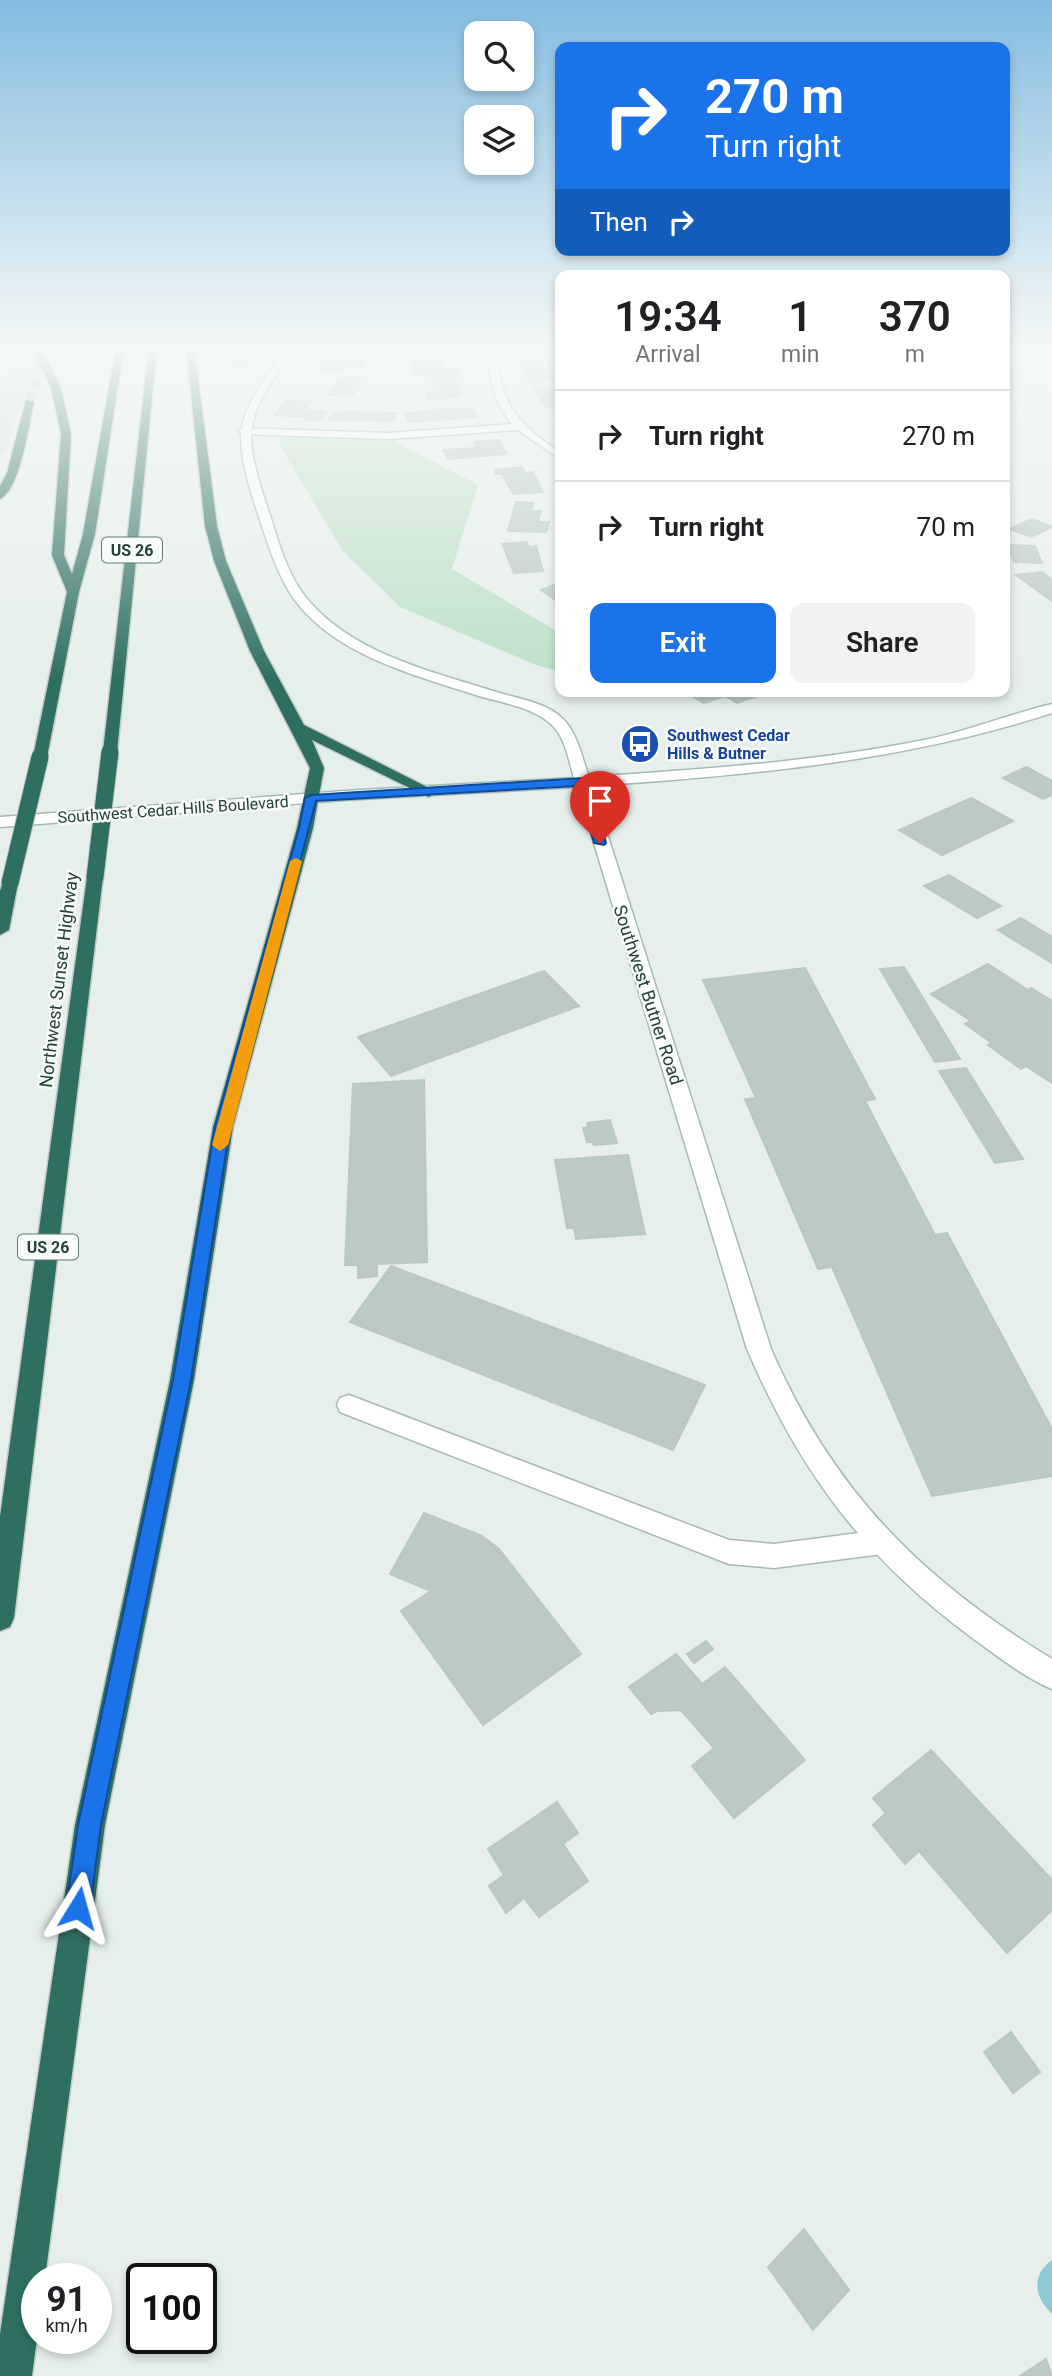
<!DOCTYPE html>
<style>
body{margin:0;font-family:Roboto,sans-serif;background:#f2f2f2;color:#202124;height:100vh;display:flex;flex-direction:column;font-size:26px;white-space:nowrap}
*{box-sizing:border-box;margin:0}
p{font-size:23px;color:#757577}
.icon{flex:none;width:38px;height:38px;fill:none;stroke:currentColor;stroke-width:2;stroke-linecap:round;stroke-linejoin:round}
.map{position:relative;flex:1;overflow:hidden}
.side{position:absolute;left:555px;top:270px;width:455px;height:427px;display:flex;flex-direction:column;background:#fff;border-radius:14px;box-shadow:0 4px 10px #0003}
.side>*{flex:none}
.hud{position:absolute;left:555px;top:42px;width:455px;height:214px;border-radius:14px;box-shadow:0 4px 10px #0003;background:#1a73e8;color:#fff;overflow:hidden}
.controls{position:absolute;left:464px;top:21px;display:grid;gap:14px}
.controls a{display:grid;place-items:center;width:70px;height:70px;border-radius:14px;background:#fff;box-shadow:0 4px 10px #0003;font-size:35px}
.speed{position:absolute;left:21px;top:2263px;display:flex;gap:14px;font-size:35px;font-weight:700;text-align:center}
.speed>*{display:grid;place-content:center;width:91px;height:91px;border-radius:50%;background:#fff;box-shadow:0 4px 10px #0003;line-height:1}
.speed small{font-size:18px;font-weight:400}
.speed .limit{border:4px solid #111;border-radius:10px;background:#fff;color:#111}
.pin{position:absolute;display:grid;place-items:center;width:60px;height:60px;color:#fff;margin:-72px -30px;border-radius:50% 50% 50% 0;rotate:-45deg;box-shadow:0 0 7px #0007}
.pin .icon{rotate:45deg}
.me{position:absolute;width:77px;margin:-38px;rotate:8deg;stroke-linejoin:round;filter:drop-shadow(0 0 5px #0008)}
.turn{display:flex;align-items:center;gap:24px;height:147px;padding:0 35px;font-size:32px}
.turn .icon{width:91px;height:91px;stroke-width:2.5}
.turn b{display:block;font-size:49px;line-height:60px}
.then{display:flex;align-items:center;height:66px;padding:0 35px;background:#0003;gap:14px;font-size:26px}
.eta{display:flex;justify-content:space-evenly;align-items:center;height:119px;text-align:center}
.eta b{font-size:42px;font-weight:600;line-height:49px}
.cta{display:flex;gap:14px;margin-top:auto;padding:14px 35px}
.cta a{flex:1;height:80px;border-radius:14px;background:#1a73e8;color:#fff;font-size:28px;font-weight:600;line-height:80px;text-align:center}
.cta a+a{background:#f2f2f2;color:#202124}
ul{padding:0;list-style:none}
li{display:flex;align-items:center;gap:21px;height:91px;padding:0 35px;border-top:2px solid #e0e0e0}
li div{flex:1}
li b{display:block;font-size:26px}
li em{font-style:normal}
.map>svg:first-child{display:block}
.built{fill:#d4dfda}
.green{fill:#bfe0c8}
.water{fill:#8ec9d4}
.building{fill:#bbcac4;stroke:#b8c9c2;stroke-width:2}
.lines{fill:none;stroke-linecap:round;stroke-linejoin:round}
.highway-tunnel{stroke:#bfccc8;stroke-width:10;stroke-dasharray:10 5;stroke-linecap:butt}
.street-casing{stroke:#a8b8b2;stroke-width:3}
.secondary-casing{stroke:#a4bbb3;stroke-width:3}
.highway-casing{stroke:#c2cac8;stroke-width:3}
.street{fill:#fff;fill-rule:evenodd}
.secondary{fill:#fff;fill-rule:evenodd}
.highway{fill:#2f6f62;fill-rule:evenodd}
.highway-bridge-casing{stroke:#c2cac8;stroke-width:19;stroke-linecap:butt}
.highway-bridge{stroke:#2f6f62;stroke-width:17}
.route{fill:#1a73e8;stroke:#114b97;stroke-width:2}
.slow{fill:#f59e0b}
.labels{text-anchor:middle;stroke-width:5;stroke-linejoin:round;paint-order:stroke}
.shield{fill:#f7fbf9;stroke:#637a73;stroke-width:2}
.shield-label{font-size:16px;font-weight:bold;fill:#24423a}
.far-transit-label{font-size:16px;font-weight:bold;fill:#164399;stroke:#f7fbf9;text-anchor:start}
.far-street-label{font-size:16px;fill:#24423a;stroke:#f7fbf9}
.street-label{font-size:18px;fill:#24423a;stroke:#f7fbf9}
</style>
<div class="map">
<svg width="1052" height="2376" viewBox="0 0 1052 2376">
<rect width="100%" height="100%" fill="#e6efeb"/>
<!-- built -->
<path class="built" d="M9,368l24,3 -28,81 -5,4v-74z"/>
<!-- green -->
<path class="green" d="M279,437l115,4 84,44 -26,84 108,64v39l-24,-7 -136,-58 -57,-56 -62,-103z"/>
<!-- water -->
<path class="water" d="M1052,2260v54c-18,-17 -21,-39 0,-54z"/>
<!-- building -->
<g class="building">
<path d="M251,347l2,4 -6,13h-18l5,-15 -2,-2z"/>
<path d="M317,347h58l-3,6h-59z"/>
<path d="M415,347h26l-1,8h-22l1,-6h-4z"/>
<path d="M312,356l18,1 -1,2h11l-1,2 26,1 -4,6 -15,-1 -3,4h-22l6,-9 -18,-1z"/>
<path d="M415,358h27l-1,11h19v6h-47l-2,-13h4z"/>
<path d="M547,362l5,13h8v4l-29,4 -8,-14h4l-3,-6z"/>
<path d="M340,377l21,1 -4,7h4l-9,10h-23z"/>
<path d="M454,377l6,14 -1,6 -32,2 -2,-6h10l-3,-15z"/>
<path d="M560,387v24l-4,1 -4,-6 -7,1 -11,-18z"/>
<path d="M285,401l25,1 -5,8 22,2 -6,8h-16l3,-3 -34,-2z"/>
<path d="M441,409h31l5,8 -69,5 -3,-8z"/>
<path d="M349,412l48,1 -4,8 -64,-1 3,-7z"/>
<path d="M498,440l9,14 -59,5 -5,-9 34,-2 -3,-6z"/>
<path d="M522,467l3,6 8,-1 10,20 -30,2 -11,-20h-6l-2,-4z"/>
<path d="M516,502l17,1 -2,8h10l-3,11h11l-3,10 -38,-1z"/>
<path d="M1032,519l20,8 -21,10 -22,-8z"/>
<path d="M527,542l2,5 7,-1 7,25 -29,2 -12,-29z"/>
<path d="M1008,545l27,1 7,17 -28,-1z"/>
<path d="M1042,572l10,8v21l-36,-26z"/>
<path d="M560,583v20l-19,-13z"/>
<path d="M683,691h86v1l-32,11 -12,-7 -21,7z"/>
<path d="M1026,767l26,14v14l-9,4 -40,-21z"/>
<path d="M971,798l42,23 -71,34 -43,-25z"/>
<path d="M949,875l52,31 -24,12 -53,-32z"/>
<path d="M1021,918l31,19v26l-54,-33z"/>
<path d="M988,964l40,26 3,-2 21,13v82l-26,-17 -5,3 -33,-24 4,-2 -27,-19 6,-3 -40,-27z"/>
<path d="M904,967l56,92 -25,3 -55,-93z"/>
<path d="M805,968l70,131 -10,2 70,134 12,-2 105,196v47l-120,20 -100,-229 -14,2 -73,-170 11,-1 -53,-118z"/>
<path d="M544,971l35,35 -188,70 -33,-39z"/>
<path d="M966,1068l57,91 -28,4 -56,-92z"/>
<path d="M424,1080l3,182 -50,2v12l-19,2v-13h-13l8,-181z"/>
<path d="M610,1120l7,23 -23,2 -2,-3h-5l-4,-14 6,-1 -2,-4z"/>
<path d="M628,1155l17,79 -69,5 -2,-11h-7l-12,-68z"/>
<path d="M391,1266l314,119 -32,65 -323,-128z"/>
<path d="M424,1513l58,23 17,13 82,105 -98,71 -82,-114 30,-20 -41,-17z"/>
<path d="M706,1641l7,8 -19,14 -7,-9z"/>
<path d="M676,1654l26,30 23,-17 80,93 -71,58 -42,-52 22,-18 -33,-38 -24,1 -6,3 -22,-27z"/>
<path d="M931,1750l121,130v30l-45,43 -88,-102 -14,13 -32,-39 13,-12 -13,-15z"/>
<path d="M557,1802l21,31 -15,11 25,37 -49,36 -15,-19 -18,15 -17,-27 15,-11 -16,-26z"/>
<path d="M1011,2032l29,40 -27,21 -29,-41z"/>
<path d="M804,2229l45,61 -36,40 -45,-63z"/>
<path d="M1046,2359l6,17h-32z"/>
</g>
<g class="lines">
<!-- highway-tunnel -->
<path class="highway-tunnel" d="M29,402l19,-55"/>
<!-- street casing -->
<g class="street-casing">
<g id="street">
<path d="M488,347l72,3v6l-63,-3c3,51 21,72 63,99v7l-42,-29 -130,9 -145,-5 -5,-3 5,-3 145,5 124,-9c-19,-23 -23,-48 -24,-77z"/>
<path d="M349,1395l380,145 45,4 108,-14 9,4 4,8 -4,8 -9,4 -108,14 -45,-4 -389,-152 -3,-7 3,-7z"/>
</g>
</g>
<!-- secondary casing -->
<g class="secondary-casing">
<path id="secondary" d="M287,347h8c-50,73 -55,79 -26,165 9,28 17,59 35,83 43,56 122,75 186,95 23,8 55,11 73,29 15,15 19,39 26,58 114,-8 228,-15 340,-38 42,-9 81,-25 123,-35v9c-152,49 -302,62 -460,73l179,563c62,142 150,230 281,310v30c-29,-12 -56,-34 -81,-52 -108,-80 -171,-165 -224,-288l-170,-562 -233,13 -344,27v-10l344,-26 230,-13c-5,-17 -9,-41 -22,-53 -18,-18 -50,-22 -73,-29 -64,-21 -143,-40 -185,-97 -18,-26 -27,-58 -37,-88 -27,-85 -21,-92 30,-164z"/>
</g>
<!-- highway casing -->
<g class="highway-casing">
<g id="highway">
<path d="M32,347h8l21,41 10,46 -7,121 8,19 11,-40 33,-187h8l-29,187 -16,58 -32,165 -7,4 -7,-4 34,-165 -15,-37 9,-121 -10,-46z"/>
<path d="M149,347h8l-40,405 -7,4 -7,-4z"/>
<path d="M186,347h8l23,179 9,35 38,90 40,74 133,67 -8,5 -5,-2 -112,-55 12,28 -11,60 -80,299 -39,253 -89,445 -60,453h-8v60l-5,38h-32v-42l75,-509 95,-445 43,-253 84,-299 13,-60 -60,-117 -36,-90 -9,-35z"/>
<path d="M26,400l8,2c-5,22 -14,88 -34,97v-13l7,-13z"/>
<path d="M95,872l8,5 -89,741 -4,9 -10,4v-114l87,-640z"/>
<path d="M10,878l8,5 -9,47 -9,5v-44l4,-12z"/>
</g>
</g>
<!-- street -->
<use href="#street" class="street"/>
<!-- secondary -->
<use href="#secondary" class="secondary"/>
<!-- highway -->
<use href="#highway" class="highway"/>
<!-- highway-bridge casing -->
<g class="highway-bridge-casing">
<g id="highway-bridge">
<path d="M95,877l15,-125"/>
<path d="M10,883l30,-126"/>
</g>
</g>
<!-- highway-bridge -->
<use href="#highway-bridge" class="highway-bridge"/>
</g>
<!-- sky -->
<linearGradient id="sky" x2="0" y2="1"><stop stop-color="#84bce0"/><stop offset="0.51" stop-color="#f4f8f6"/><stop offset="1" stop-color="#f4f8f6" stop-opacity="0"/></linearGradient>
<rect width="1052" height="680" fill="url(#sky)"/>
<!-- route -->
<path class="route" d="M583,778l5,4 18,61 -2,2 -10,-2 -16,-57 -262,15 -86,326 -39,253 -90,445 -11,83 -3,8 -9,4 -8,-4 -4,-8 12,-83 95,-445 42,-253 84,-299 6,-30 6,-3z"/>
<!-- slow -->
<path class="slow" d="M296,858l6,3 -74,284 -8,6 -8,-6 78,-284z"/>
<!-- icons -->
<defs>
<g id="bus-disc" transform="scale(2.0125)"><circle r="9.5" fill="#1a4fb4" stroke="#f7fbf9"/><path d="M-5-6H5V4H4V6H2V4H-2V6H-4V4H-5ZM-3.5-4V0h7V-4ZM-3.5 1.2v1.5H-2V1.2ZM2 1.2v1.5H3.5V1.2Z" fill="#fff"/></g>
</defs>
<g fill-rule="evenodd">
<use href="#bus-disc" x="640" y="744"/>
</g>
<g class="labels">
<!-- shield labels -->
<g class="shield">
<rect x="102" y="537.5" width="60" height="25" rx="5"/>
<rect x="18" y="1234.5" width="60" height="25" rx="5"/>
</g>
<g class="shield-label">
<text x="132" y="556">US 26</text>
<text x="48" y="1253">US 26</text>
</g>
<!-- far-transit labels -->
<g class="far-transit-label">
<text x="667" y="741">Southwest Cedar<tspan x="667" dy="18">Hills &amp; Butner</tspan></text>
</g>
<!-- far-street labels -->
<g class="far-street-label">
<text transform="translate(173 809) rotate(-4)" y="6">Southwest Cedar Hills Boulevard</text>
</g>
<!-- street labels -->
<g class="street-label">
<text transform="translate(59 980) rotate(-83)" y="6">Northwest Sunset Highway</text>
<text transform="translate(648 995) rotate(72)" y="6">Southwest Butner Road</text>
</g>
</g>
</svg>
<div class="controls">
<a><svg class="icon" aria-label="search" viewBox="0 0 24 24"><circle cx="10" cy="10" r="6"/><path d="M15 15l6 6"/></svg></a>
<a><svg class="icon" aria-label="layers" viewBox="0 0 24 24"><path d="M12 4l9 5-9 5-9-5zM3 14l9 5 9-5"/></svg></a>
</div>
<div class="speed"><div>91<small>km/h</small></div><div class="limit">100</div></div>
<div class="pin" style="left:600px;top:843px;background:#d93025"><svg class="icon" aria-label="arrive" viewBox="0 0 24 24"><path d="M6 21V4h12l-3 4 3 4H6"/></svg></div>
<svg class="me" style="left:78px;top:1908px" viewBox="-20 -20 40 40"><path d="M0-17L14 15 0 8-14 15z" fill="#1a73e8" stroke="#fff" stroke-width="4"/></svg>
<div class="hud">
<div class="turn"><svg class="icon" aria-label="right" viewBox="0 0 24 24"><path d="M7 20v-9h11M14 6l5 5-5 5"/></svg><div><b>270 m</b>Turn right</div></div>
<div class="then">Then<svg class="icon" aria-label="right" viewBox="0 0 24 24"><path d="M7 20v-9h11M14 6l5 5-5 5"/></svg></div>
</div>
<section class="side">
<div class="eta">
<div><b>19:34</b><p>Arrival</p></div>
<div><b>1</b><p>min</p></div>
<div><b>370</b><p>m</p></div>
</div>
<ul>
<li><svg class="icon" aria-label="right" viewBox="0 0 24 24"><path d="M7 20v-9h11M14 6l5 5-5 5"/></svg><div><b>Turn right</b></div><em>270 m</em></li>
<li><svg class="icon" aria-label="right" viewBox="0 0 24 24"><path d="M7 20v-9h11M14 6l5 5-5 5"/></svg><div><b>Turn right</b></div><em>70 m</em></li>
</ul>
<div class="cta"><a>Exit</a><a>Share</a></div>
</section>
</div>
